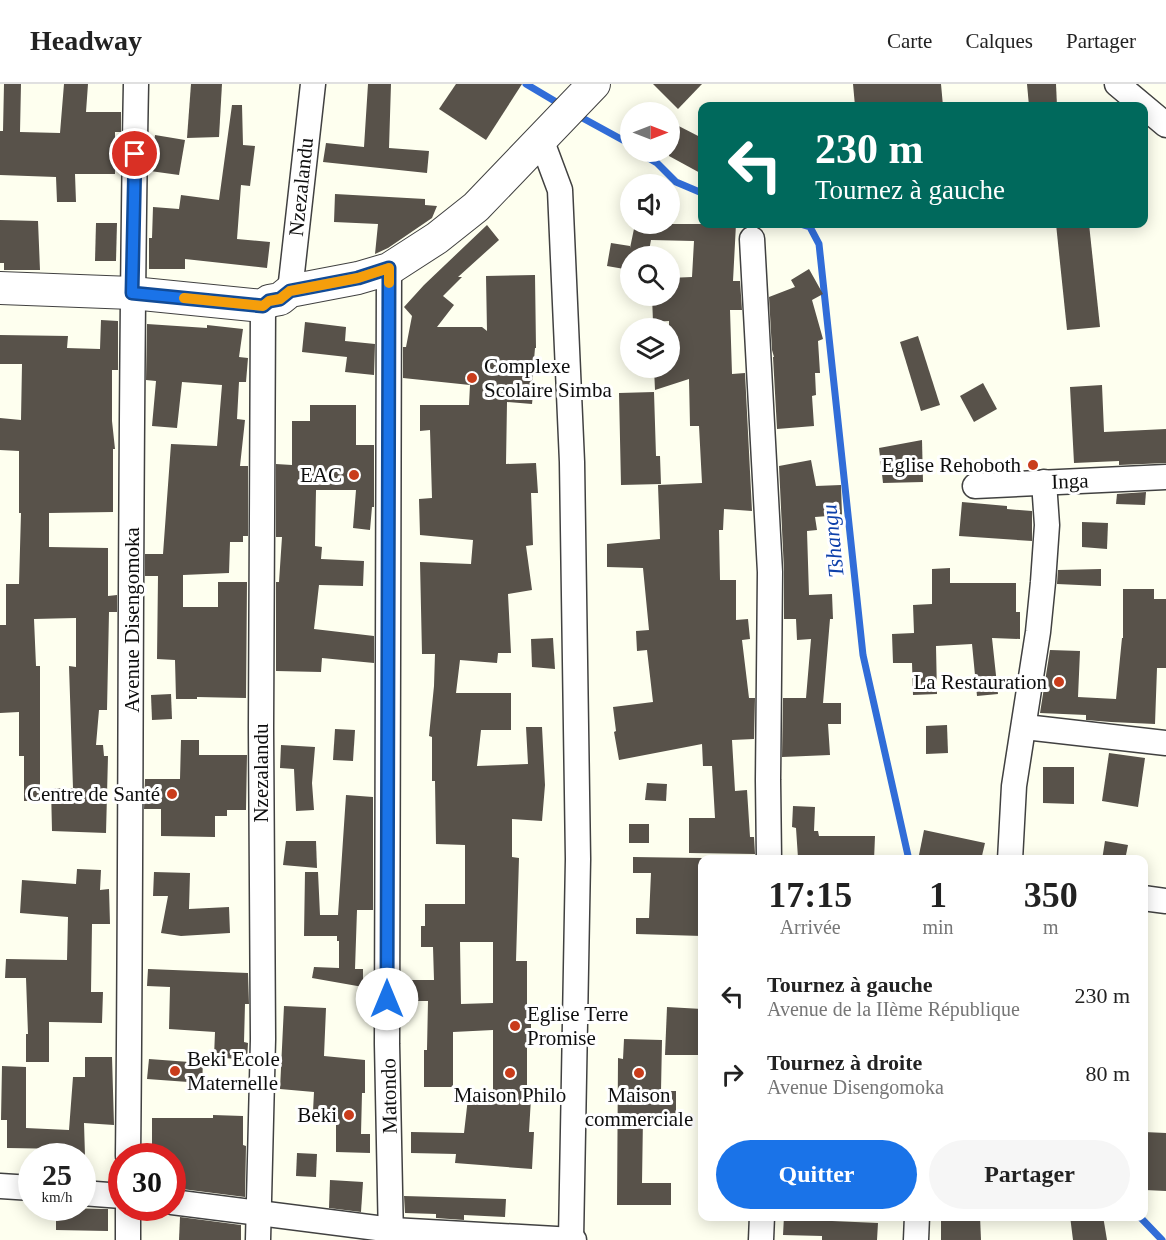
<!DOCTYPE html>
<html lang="fr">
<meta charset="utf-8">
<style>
body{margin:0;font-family:"Times New Roman",serif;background:#f6f6f6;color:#222;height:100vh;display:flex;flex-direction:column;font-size:22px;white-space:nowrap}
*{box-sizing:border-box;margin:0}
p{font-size:20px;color:#767676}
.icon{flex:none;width:33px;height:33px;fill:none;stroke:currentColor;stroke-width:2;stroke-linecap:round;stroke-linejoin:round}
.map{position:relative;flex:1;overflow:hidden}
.drawer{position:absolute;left:698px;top:771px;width:450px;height:366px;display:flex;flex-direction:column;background:#fff;border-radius:12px;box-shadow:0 3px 15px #0003}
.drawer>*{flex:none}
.hud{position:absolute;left:698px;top:18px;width:450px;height:126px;border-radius:12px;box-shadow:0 3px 15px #0003;background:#00695c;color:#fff;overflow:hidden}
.needle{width:39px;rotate:90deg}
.controls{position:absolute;left:620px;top:18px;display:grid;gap:12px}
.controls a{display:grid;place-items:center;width:60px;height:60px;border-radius:50%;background:#fff;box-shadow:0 3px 15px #0003;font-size:30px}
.speed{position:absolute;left:18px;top:1059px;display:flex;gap:12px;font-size:30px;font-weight:700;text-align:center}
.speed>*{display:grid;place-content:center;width:78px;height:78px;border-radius:50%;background:#fff;box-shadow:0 3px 15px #0003;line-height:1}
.speed small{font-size:15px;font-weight:400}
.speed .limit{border:9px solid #d22;background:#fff;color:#111}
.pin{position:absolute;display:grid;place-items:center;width:51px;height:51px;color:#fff;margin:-26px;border:3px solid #fff;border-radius:50%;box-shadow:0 2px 6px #0007}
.me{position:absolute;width:66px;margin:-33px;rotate:0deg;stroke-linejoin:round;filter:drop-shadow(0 0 4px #0008)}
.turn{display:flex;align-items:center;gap:21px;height:126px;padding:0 18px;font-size:27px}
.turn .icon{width:78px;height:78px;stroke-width:2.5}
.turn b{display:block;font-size:42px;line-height:51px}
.eta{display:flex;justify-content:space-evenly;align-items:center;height:102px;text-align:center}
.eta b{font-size:36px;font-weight:700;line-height:42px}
.action{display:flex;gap:12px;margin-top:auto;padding:12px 18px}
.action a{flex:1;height:69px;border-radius:36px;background:#1a73e8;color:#fff;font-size:24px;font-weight:700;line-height:69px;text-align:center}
.action a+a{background:#f6f6f6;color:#222}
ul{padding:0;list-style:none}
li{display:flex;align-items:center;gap:18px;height:78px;padding:0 18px}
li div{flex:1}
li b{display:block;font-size:22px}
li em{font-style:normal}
header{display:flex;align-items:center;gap:36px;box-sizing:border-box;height:84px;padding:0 30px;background:#fff;border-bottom:2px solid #e0e0e0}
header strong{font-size:28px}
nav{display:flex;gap:33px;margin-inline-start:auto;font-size:21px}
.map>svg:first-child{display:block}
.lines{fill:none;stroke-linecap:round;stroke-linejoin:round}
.stream{stroke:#316dd8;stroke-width:7}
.building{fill:#58524a;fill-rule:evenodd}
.minor-casing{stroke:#414141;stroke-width:27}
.tertiary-casing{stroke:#414141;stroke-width:34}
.minor{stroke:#fff;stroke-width:24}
.tertiary{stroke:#fff;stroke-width:32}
.route-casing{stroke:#114b97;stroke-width:15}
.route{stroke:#1a73e8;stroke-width:10}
.slow{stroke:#f59e0b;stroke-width:10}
.poi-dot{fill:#c93c1b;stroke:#fff;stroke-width:2}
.labels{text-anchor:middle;stroke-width:6;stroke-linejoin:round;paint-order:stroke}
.street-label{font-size:21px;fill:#0e0e0e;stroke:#fff}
.poi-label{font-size:21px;fill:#0e0e0e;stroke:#fff;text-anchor:end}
.water-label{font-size:22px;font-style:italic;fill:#0d40aa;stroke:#fff}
</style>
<header>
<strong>Headway</strong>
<nav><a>Carte</a><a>Calques</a><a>Partager</a></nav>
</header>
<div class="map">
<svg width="1166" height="1156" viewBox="0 0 1166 1156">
<rect width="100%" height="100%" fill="#feffef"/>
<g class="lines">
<!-- stream -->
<g class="stream">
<path d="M526,0l37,22"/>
<path d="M577,31l53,29"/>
<path d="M638,68l19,11 19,19 26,11"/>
<path d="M800,140l10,3 9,17 44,411 46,205"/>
<path d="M1139,1132l23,24"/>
</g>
</g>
<!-- building -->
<g class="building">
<path d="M4,0h17l-1,48 40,1 4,-49h24l-2,28h35v20h-6v42h-40l1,28h-19l-1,-25 -56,-2v-44h3z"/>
<path d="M191,0h31l-3,53 -32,1z"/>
<path d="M368,0h23l-2,64 40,3 -2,22 -104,-11 3,-19 38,4z"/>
<path d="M456,0h66l-36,56 -47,-31z"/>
<path d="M653,0h49l-24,25z"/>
<path d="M853,0h88l2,22h-30v-4l-58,4z"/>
<path d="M1027,0h29l1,22h-28z"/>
<path d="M232,21h10l1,40 12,1 -5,40 -9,-1 -4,54 33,3 -3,26 -82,-9v10h-36v-31h3l1,-31 26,2 2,-14 38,5z"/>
<path d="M669,37l33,17v36l-33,-18z"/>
<path d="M155,51l30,5 -6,35 -29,-4z"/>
<path d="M335,110l90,5v6l12,1 -5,12 -44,30 -13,6 3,-30 -44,-2z"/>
<path d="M0,136l38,1 2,49h-36v-7h-4z"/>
<path d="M96,139h21l-1,38h-21z"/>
<path d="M635,140h101l-3,57h7l2,29h-12l2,64 13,-1 7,138 -28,-2 -1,21h-4l1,50h16v40l12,-1 2,20 -8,1 7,58h6l-1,41 -22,1 3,51 12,-1 3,47h4l1,17 -66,-1v-35h26l-3,-52h-9l-1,-22 -83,16 -5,-28 2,-1 -3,-24 40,-5 -6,-52 -10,1 -1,-20 13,-1 -6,-62 -36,-1v-23l53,-5 -2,-54 44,-2 -3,-57h-9l-1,-47 -34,11 -1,-22h15v-47l-16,1 -1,-26h17v-18l23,-1 2,-36 -43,-1 -3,16h-18v14l-23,-4 4,-23 19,3v2z"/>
<path d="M1056,140h33l11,103 -33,3z"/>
<path d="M487,141l12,15 -41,37h4l-19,19 11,9 -17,22h45l5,4 -1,-55 49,-1 1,73h-1l-3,36h2l-2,20 -25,-2 -1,62 30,-1 2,30h-7l2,52 -7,1 6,44 -24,4 3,59h-13l-1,10 -37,-3 -4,33h55v37h-30l-4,36 51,-2 -2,-37h16l3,58 -3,36 -30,-2v38l7,1 -3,103h11v44h4v43h-4v50h4l-2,34h5l-2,37 -77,-6 1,-9 -45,-1v-21l53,1 4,-35h25v-68l-40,2v55h-29v-37h3l1,-49h-21l1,-6 -7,-1v-14h33l-1,-33h-12v-21h4v-22h40v-59l-29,-1 -1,-63h-3v-44l-3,-1 5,-50 1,-32h-13l-2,-92 51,2 2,-24 -53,-5 -1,-36 13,-1 -2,-68 -10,1v-26h49l1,-20 -67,-7v-31h3l6,-31 -8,-9 20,-22zM460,858h33v61l-32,1z"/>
<path d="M809,185l14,25 -11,6 11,39 -5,2 2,32h-5l1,22 -4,1 2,30 -37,3 -4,-72h1l-2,-7 -3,-53 26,-10 -4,-7z"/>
<path d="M101,236l17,1v49h-6v51l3,28h-2v63l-64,1v34l59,1v48l9,-1v17h-8l-2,98h-8l-3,35h7l1,11h4l-2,77 -54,-2 -1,-43h22l-4,-122 7,1v-49l-42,1 2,47h4v135h-16v-45h-5v-44l-19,1v-88h6v-41h13l2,-71h-2v-62l-19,-1v-32l21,2 1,-56h-22v-29l68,1 -1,12 33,1z"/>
<path d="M305,238l41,5 -1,14 30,3 -1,31 -29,-3 2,-15 -45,-5z"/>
<path d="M147,240l60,4v-3l36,4 -4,28 9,1 -2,24h-7l-2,37 8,1 -5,46h8v70h-5v6h-13l-1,31 -46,2v32h35v-25h29l-1,116 -49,-1v2h-21l-1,-39 -18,-1 1,-83h-13v-22h18l8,-110 46,2 5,-61 -40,-3 -5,46 -25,-2 4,-45 -10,-1z"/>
<path d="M918,252l22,69 -19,6 -21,-69z"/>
<path d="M983,299l14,26 -23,13 -14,-26z"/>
<path d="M1102,301l2,47 62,-3v34l-47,2v-4l-45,2 -4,-76z"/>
<path d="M654,308l2,64h4l1,28 -40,1 -2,-92z"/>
<path d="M310,321h46v40h18v62h-2l-2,23 -17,-2 3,-38h-40l-1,56 7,1 -1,12 43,2 -1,25 -44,-1 -5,44 60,7v27l-52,-5 -1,14 -45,-1v-89h3l3,-45h-6v-73l16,1v-44h18z"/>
<path d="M922,356l1,42 -40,1 -4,-35z"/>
<path d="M811,376l5,26 25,-1 1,30 -27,2 2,13 -10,1 2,64 23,-1 1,25h-3l-7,84h18v21h-13l2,31 -48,2 1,-59h23l5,-59 -14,1 -1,-21h-12v-48l-5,-105z"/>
<path d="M1146,408l-1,13 -29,-1 1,-10z"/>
<path d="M962,418l45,4v3l25,2v30l-73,-5z"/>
<path d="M1082,438l26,1 -1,26 -25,-2z"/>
<path d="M950,484v15h66v29h4v27l-28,-1 6,56 -21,2 -5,-52 -36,2 1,48 -24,1 -1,-32h-19l-1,-29 22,-1 -1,-28 19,-1v-35z"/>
<path d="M1101,485v17l-44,-2 1,-14z"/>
<path d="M1123,505h31v10h12v69h-9l-2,56 -44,-2 -25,-2v-5l-46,-2 10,-63 30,1 -2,46 38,2 6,-61h1z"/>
<path d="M553,554l2,31 -23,-2 -1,-28z"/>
<path d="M171,610l1,25 -20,1 -1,-25z"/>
<path d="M947,641l1,28 -22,1v-28z"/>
<path d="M335,645l20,1 -2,31 -20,-1z"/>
<path d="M181,656h18v15h48l-1,55h-19v6h-12v21l-54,-1v-27h-17l1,-30h35z"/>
<path d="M281,661l34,2 -3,36 2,27 -18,1 -2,-42 -14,-1z"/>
<path d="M1109,669l36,5 -7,49 -36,-6z"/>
<path d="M1043,683h31v37l-31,-1z"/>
<path d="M647,699l20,1 -1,17 -21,-1z"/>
<path d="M346,711l27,2v113h-16l-2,59h8v18l-51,-9 2,-11 25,1v-27h-2v-5h-33l1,-64h13l2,43h18z"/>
<path d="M793,722l22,1 -1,24h4l1,5h56l-1,24h-39v-4l-37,2 -2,-30 -4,-1z"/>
<rect x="629" y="740" width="20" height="19"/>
<path d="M924,746l61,13 -4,17h-63z"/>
<path d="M286,757h30l1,27 -34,-3z"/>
<path d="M1105,757l23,4 -3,15h-23z"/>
<path d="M633,773l69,1v78l-66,-2v-16h13l2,-45h-18z"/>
<path d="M77,785l24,1 -1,20 9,-1 1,35h-18l-1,68h12l-1,31 -53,-1v40h-23v-28h2l-2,-56h-21l1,-19 61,1 1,-43 -48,-4 2,-33 54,4z"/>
<path d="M154,788l36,1 -1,36 40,-2 1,26 -49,3 -20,-3 7,-37h-15z"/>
<path d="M148,885l100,4 1,31h-4l-1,38 4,1 -1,17 -33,-3 1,-25 -46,-3 1,-42 -23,-1z"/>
<path d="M284,922l42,2 -2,48 41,4v33h-3l-1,41h9v19l-34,-1v-39l-23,-2 1,-19 -34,-3z"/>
<path d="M667,923l35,2v46h-37z"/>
<path d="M624,955l38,1 -1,51h15v26h-33l-1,66h29v22h-54l1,-147 5,1z"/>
<path d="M85,973h27l2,68 -30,-2 1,33h-17v-7l-61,-1v-28h-6l1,-54 24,1v61l43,2 4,-53h12z"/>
<path d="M149,975l54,4 -1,20 -55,-4z"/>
<path d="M213,1031l30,1v29l3,1 -1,51 -63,-8v-4h-10v-29h-20v-38h61z"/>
<path d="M1144,1048l22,1v58l-21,-1 2,-42z"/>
<path d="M297,1069l20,1 -1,23 -20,-1z"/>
<path d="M330,1096l33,2 -2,30 -32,-4z"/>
<path d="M404,1112l102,3 -1,18 -41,-2v5l-28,-2v-4l-31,-1z"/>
<path d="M56,1124l52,1v22l-52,-1z"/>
<path d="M784,1132h48v5l46,2 -1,17h-55v-4l-39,-1z"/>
<path d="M941,1132h39l1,24h-40z"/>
<path d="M1070,1132h33l4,24h-34z"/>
<path d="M180,1133l61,8v15h-62z"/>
</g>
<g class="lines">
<!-- minor casing -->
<g class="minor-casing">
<g id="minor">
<path d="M1117,0l49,41"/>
<path d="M541,55l19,51 12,272 6,397 -7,381"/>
<path d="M752,155l18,333 -2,208 1,80"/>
<path d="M389,185l-2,775 4,196"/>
<path d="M290,207l23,-207"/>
<path d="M975,402l191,-9"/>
<path d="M1025,643l141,16"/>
<path d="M1010,776l4,-74 24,-154 5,-50 4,-57 -3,-43"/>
<path d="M1143,814l23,3"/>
<path d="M128,1072c4,-357 1,-715 8,-1072"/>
<path d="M0,1102l32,2"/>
<path d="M82,1109l40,3"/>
<path d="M172,1118l220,28 182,10"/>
<path d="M128,1124v32"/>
<path d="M258,1156l5,-201 -2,-311 2,-422"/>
<path d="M761,1156l1,-24"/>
<path d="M916,1156l1,-24"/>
</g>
</g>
<!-- tertiary casing -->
<g class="tertiary-casing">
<path id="tertiary" d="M0,204l132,5 131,13 6,-5 11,-2 10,-8 68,-13 31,-9 48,-31 39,-31 118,-123"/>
</g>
<!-- minor -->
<use href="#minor" class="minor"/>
<!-- tertiary -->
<use href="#tertiary" class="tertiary"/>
</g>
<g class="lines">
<!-- route casing -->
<g class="route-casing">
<path id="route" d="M135,70l-3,139 131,13 6,-5 11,-2 10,-8 68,-13 31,-10 -2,731"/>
</g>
<!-- route -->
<use href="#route" class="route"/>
<!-- slow -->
<path class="slow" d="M184,214l79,8 6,-5 11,-2 10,-8 68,-13 31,-10v15"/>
</g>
<!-- markers -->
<g class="poi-dot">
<circle cx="472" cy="294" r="6"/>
<circle cx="1033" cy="381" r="6"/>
<circle cx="354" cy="391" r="6"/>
<circle cx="1059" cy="598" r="6"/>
<circle cx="172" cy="710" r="6"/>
<circle cx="515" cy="942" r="6"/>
<circle cx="175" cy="987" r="6"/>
<circle cx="510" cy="989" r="6"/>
<circle cx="639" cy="989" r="6"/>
<circle cx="349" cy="1031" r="6"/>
</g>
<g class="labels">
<!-- street labels -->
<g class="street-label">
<text transform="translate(301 103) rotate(-84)" y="7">Nzezalandu</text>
<text transform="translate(1070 397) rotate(-2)" y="7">Inga</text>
<text transform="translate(132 536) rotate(-90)" y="7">Avenue Disengomoka</text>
<text transform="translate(261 689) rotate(-90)" y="7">Nzezalandu</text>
<text transform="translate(389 1012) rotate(-91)" y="7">Matondo</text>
</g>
<!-- poi labels -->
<g class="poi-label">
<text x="484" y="289" text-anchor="start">Complexe<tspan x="484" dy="24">Scolaire Simba</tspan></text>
<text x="1021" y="388">Eglise Rehoboth</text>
<text x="342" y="398">EAC</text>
<text x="1047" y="605">La Restauration</text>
<text x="160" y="717">Centre de Santé</text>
<text x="527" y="937" text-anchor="start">Eglise Terre<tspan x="527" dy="24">Promise</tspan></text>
<text x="187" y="982" text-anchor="start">Beki Ecole<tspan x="187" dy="24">Maternelle</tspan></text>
<text x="510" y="1018" text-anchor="middle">Maison Philo</text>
<text x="639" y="1018" text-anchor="middle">Maison<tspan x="639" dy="24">commerciale</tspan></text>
<text x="337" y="1038">Beki</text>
</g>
<!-- water labels -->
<g class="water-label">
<text transform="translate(832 457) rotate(-96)" y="8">Tshangu</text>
</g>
</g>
</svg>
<div class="controls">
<a><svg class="needle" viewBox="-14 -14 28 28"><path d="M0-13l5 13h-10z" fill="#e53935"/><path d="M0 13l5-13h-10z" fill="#767676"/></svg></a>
<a><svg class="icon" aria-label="sound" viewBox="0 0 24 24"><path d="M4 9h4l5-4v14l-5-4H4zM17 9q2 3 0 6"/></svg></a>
<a><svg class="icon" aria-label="search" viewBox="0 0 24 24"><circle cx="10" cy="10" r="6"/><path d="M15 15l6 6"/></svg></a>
<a><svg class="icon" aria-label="layers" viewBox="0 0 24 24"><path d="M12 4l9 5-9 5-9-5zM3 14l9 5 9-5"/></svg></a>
</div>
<div class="speed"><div>25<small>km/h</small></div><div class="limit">30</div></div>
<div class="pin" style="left:135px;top:70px;background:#d93025"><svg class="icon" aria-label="arrive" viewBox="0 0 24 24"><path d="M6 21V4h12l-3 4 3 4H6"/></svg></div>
<svg class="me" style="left:387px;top:915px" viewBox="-20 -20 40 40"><circle r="19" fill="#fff"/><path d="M0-13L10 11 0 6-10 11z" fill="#1a73e8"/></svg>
<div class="hud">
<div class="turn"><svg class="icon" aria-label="left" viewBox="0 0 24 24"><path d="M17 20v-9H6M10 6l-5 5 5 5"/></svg><div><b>230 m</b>Tournez à gauche</div></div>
</div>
<section class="drawer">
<div class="eta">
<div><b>17:15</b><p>Arrivée</p></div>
<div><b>1</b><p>min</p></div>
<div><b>350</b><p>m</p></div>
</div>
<ul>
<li><svg class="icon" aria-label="left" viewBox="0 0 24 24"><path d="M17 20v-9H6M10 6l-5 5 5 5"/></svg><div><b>Tournez à gauche</b><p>Avenue de la IIème République</p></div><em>230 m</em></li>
<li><svg class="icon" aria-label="right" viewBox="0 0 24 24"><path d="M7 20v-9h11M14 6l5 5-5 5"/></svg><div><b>Tournez à droite</b><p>Avenue Disengomoka</p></div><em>80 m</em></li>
</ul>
<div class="action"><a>Quitter</a><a>Partager</a></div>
</section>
</div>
